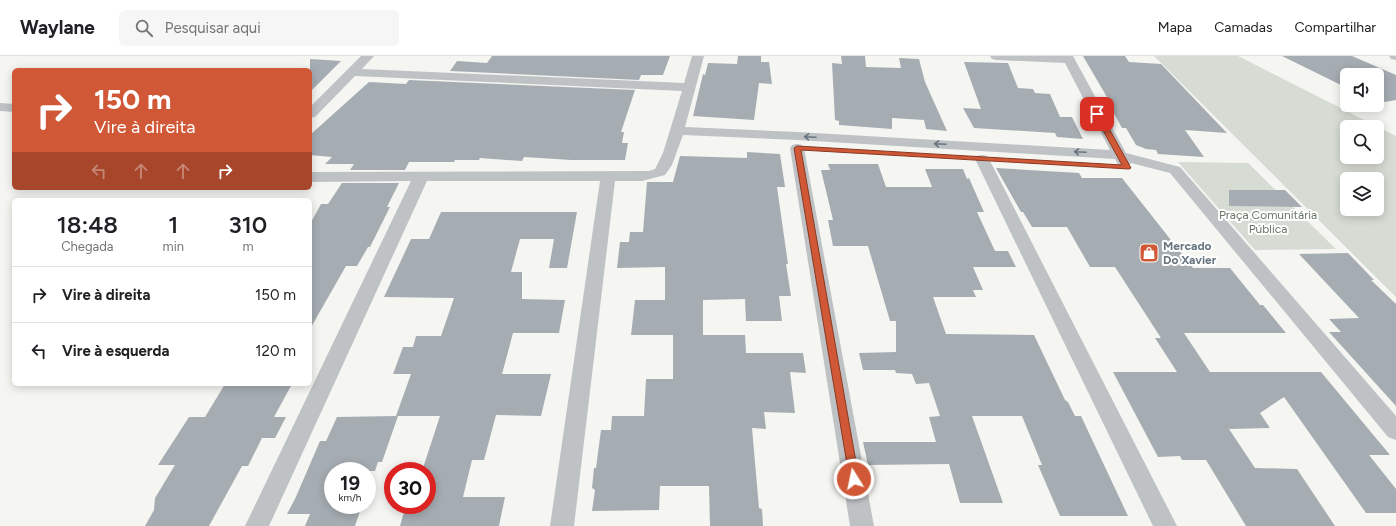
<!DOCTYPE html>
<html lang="pt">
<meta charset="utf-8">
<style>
body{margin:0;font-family:Figtree,sans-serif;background:#f6f6f6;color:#202124;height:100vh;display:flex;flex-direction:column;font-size:15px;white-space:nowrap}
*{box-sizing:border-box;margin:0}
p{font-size:13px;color:#757577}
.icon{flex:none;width:22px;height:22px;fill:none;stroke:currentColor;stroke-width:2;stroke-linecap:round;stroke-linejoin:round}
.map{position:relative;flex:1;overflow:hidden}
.sheet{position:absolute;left:12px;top:142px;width:300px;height:188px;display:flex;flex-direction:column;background:#fff;border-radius:6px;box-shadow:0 2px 10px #0003}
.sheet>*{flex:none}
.guide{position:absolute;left:12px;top:12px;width:300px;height:122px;border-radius:6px;box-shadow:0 2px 10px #0003;background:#d15836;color:#fff;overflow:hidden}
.fabs{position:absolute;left:1340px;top:12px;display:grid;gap:8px}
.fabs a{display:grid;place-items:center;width:44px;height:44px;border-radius:6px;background:#fff;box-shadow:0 2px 10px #0003;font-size:20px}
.speed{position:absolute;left:324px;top:406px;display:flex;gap:8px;font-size:20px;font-weight:700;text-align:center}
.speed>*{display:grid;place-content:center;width:52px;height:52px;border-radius:50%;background:#fff;box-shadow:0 2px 10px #0003;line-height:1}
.speed small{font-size:10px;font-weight:400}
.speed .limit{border:6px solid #d22;background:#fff;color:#111}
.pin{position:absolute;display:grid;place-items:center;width:34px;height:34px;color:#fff;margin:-17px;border-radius:8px;box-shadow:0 2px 6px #0006}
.me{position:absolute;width:44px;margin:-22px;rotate:350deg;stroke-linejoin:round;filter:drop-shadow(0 0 3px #0008)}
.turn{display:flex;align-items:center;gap:14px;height:84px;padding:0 16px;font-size:18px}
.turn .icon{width:52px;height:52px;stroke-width:2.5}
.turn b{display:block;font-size:28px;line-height:34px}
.lanes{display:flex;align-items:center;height:38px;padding:0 16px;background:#0003;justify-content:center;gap:20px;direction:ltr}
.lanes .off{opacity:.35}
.eta{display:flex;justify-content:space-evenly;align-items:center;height:68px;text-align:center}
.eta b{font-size:24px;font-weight:600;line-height:28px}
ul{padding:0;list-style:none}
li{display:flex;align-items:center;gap:12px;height:56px;padding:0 16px;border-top:1px solid #e0e0e0}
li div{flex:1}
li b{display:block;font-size:15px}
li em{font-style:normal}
header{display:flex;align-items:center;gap:24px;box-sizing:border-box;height:56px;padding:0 20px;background:#fff;border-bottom:1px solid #e0e0e0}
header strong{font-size:19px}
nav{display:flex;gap:22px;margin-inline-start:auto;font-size:14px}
.search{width:280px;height:36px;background:#f6f6f6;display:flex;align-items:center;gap:10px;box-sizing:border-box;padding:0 14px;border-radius:6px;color:#757577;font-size:15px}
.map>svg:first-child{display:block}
.green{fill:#d6dbd3;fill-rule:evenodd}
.building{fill:#a6adb2}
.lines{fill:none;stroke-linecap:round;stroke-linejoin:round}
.street{fill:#bec2c5;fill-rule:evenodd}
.oneway{stroke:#677580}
.route{fill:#d15836;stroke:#883923}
.labels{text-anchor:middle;stroke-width:4;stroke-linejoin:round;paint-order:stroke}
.park-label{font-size:12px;fill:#697765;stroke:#fff}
.poi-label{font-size:12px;font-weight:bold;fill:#677580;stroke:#fff;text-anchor:start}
</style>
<header>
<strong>Waylane</strong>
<div class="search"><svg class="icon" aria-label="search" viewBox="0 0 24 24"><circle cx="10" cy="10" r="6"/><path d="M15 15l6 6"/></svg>Pesquisar aqui</div>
<nav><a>Mapa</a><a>Camadas</a><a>Compartilhar</a></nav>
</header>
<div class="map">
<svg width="1396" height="470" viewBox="0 0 1396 470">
<rect width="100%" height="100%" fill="#f5f5f2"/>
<!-- green -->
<g class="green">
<path d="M1154,0h84l158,80v161zM1347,71h30v30h-30zM1347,123h30v30h-30z"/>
<path d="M1178,106l70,1 88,86 -81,1z"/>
</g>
<!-- building -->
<g class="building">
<path d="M492,0h178l-7,19h-22l-2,5 -189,-9 7,-10 30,2z"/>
<path d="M738,0h23v6h8l3,22 -13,-1 -5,37 -61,-4 10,-42 2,1 3,-12 29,1z"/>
<path d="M841,0h24l1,11 35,1 -2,-10 20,1 6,23 22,49 -21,-2 -2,-9 -32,-2v11l-53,-4v-4l-4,-1 -3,-57 10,1z"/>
<path d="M1083,0h42l4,6 32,2 66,69 -42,-3 19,27 -46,-3 -2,-4 -10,-1 -10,-4 -10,-17h-4l-5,-9 -8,-15h2z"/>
<path d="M1282,0h70l44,19v25l-11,2 -8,-4v-23h-30v13z"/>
<path d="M310,3l31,2 -31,31z"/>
<path d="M964,6l44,1 10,25 15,1 2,4 15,1 10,23h12l11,22 -26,-2 -2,-4 -81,-5 -11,-20 18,1z"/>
<path d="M409,24l226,10 -14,42h3l-2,11h6l-3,17h-54l-47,-3 -2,4 -42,-3 -1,2h-24l-1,2h-45l-4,8h-55l4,-6h-29l7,-7 -22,-2v-20l59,-53 37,2z"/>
<path d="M747,96l33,2 5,33h-8l11,77h-2l5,32h-12l3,25h-36l-1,-22 -42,1v35h42l1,18h57l3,20 -16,-1 5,41 -31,-1 2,17 -14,-1 7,80 3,1 1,17h-53l-1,-40h-49l-1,24 -67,1 3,-21 -3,-2 2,-20h2l5,-38h10l1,-14h32l2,-37h27v-44h-42l4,-35h30v-33l-48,1 3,-26h9l1,-10h13l4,-50h26l7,-26 67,2z"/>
<path d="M828,108h50l8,23h46l-7,-18h38l4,10 2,-1 15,34h-7l18,39h13l8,16h-43l10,23h-10l3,7h-43l13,37 88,1 31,65 3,2 7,14h6l47,100h-68l-22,-51h4l-20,-49h-50l31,87h-43l-11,-39 -81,1 -5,-23h73l-7,-25 11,-1 -11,-33 -13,1 -4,-10 -16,-1 -1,-3h-32l-4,-17 37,-1v-31h-6l-22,-75h-35l-5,-26h5l-12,-50h9z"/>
<path d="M996,112l83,5 3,5h40l71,90h37l30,37h3l23,28h-102l26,39h111l69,83h-21l27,34v24h-30l-82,-116 -24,16 10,15 -41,1 26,39 42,1 38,57h-89l-40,-66h-24l-2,-4 -22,1 -45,-85h64l-22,-34h6l-46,-71h-25l-23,-40h-35l-9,-15h-2z"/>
<path d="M342,127h57l-12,24h3l-20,40h-2l-11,19h-11l-36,63v-105l11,-20h7z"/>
<path d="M1229,134h56l17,17 -73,-1z"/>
<path d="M441,156h136l-10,56h-18l5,-29h-34l-9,33h11v27l43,1 -6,33h-46l-11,41h49l-10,42 -45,-1 -12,45h-12l-9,37h42l-6,29h-99l6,-21h21v-34h-5l18,-55h-42l-16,46h-4l-3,9h-42v34h29l-7,21h-50l5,-12h-23l8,-15 25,-58h6l11,-24 59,-1 15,-42h-18l10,-27h10l3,-11h25l13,-38 -70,-1 27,-58h18z"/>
<path d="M1348,197l26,27h-3l25,24v102l-67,-74h12l-12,-13 30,-1 -60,-64z"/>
<path d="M225,328h67l-18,33h12l-11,21h-13l-14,28h-6l-33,60h-64l9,-16 1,-12 20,-33h-17l31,-48h16z"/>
</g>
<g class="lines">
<!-- street -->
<g class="street">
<path d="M361,0h13l-12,13 322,14 8,-27h12l-19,71 112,5 313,18 -45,-87 -69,-3 -4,-1 -2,-3h83l53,97 54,14 216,249v24l-8,-3 -218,-264 -39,-10 -2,3 -5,1 -5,-1 -4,-7 -318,-19 -114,-5 -11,30 -7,10 -23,6h-27l-41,345h-24l50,-345h-173l-158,345h-24l166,-345 -101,1v-10l339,-1 6,-2 8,-16 19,-62 -327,-15 -40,41 -5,1v-11z"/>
<path d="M1389,0h7v4l-5,-1z"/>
<path d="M0,47l14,1v8l-14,-1z"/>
<path d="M797,88l5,1 2,3 70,378h-24l-60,-378 2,-3z"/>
<path d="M982,99l5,1 2,3 188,367h-24l-178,-367 2,-3z"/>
</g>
</g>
<!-- one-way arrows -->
<defs><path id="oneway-shaft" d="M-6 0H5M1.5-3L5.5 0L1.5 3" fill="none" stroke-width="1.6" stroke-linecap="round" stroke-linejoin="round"/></defs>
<g class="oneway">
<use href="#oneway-shaft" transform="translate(810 81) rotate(-177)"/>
<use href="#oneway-shaft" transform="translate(940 88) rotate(-177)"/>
<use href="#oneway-shaft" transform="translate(1080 96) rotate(-177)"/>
</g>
<!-- route -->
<path class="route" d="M1097,56l4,2 30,54 -2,1 -328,-19 58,329 -1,3 -4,2 -4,-2 -56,-334 3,-2 325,19 -28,-51z"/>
<!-- icons -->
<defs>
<g id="shop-square" transform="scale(1)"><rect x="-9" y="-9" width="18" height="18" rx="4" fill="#d15836" stroke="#fff"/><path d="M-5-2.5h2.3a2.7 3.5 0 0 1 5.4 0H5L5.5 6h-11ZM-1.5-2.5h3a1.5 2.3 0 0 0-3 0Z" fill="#fff"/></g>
</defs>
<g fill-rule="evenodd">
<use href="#shop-square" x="1149" y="197"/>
</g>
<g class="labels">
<!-- park labels -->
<g class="park-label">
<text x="1268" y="163">Praça Comunitária<tspan x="1268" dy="14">Pública</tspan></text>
</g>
<!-- poi labels -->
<g class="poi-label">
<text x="1163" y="194">Mercado<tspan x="1163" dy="14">Do Xavier</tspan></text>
</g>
</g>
</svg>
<div class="fabs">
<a><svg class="icon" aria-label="sound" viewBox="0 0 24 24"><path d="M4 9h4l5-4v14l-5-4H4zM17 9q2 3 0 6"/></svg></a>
<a><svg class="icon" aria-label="search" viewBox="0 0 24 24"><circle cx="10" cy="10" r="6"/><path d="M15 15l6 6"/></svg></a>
<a><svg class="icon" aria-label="layers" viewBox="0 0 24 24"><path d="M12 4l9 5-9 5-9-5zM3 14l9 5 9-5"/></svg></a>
</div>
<div class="speed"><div>19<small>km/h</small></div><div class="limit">30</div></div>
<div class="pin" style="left:1097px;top:58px;background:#d93025"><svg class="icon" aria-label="arrive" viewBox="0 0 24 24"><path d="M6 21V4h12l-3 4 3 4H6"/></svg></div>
<svg class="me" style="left:854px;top:423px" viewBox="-20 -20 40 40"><circle r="17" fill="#d15836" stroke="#fff" stroke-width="3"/><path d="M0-11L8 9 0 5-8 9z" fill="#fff"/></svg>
<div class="guide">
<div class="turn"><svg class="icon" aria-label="right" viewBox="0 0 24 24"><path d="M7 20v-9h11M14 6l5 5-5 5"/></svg><div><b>150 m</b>Vire à direita</div></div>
<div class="lanes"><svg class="icon off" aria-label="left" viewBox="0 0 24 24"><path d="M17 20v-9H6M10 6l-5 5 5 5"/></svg><svg class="icon off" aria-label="ahead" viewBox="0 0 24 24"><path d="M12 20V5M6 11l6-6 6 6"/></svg><svg class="icon off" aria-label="ahead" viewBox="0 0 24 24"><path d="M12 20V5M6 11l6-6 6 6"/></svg><svg class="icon" aria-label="right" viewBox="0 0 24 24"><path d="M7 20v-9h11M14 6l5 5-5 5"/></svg></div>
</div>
<section class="sheet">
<div class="eta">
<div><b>18:48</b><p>Chegada</p></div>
<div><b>1</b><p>min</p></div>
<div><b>310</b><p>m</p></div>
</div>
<ul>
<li><svg class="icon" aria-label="right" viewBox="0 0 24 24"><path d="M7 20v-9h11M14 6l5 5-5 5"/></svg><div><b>Vire à direita</b></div><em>150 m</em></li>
<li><svg class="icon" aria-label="left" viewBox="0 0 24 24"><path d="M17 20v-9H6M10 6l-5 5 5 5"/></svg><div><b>Vire à esquerda</b></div><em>120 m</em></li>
</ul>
</section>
</div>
